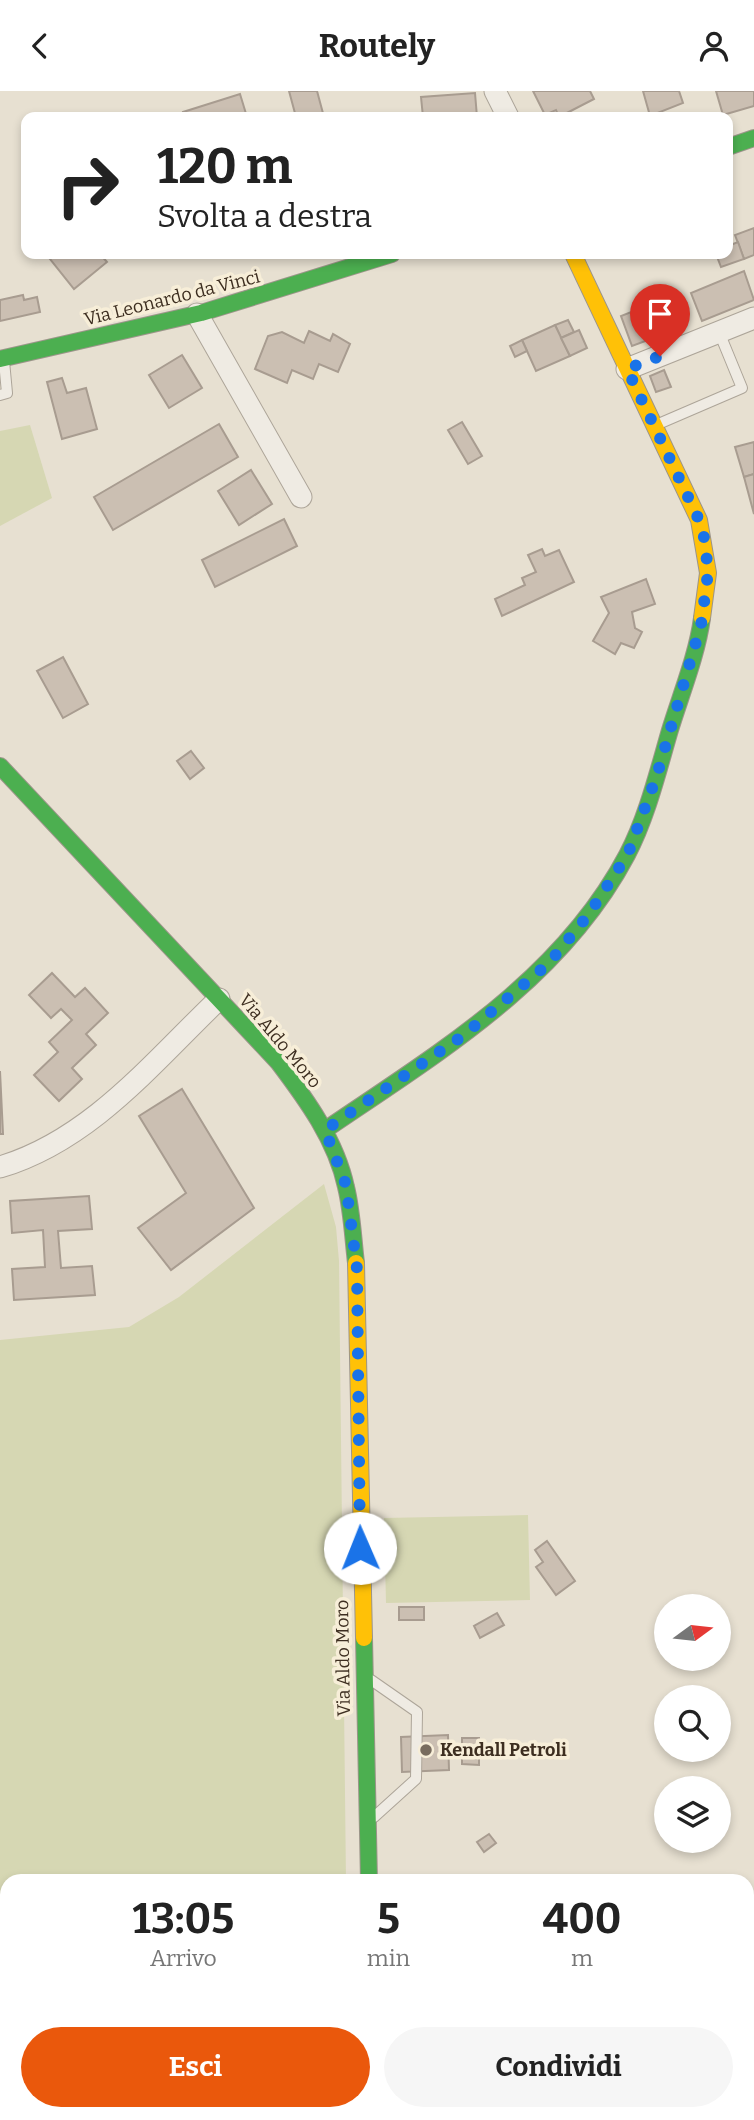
<!DOCTYPE html>
<html lang="it">
<style>
body{margin:0;font-family:Bitter,serif;background:#f6f6f6;color:#222;height:100vh;display:flex;flex-direction:column;font-size:26px;white-space:nowrap}
*{box-sizing:border-box;margin:0}
p{font-size:23px;color:#767676}
.icon{flex:none;width:38px;height:38px;fill:none;stroke:currentColor;stroke-width:2;stroke-linecap:round;stroke-linejoin:round}
.map{position:relative;flex:1;overflow:hidden}
.drawer{position:absolute;left:0px;top:1783px;width:754px;height:247px;display:flex;flex-direction:column;background:#fff;border-radius:21px 21px 0 0;box-shadow:0 4px 10px #0003}
.drawer>*{flex:none}
.hud{position:absolute;left:21px;top:21px;width:712px;height:147px;border-radius:14px;box-shadow:0 4px 10px #0003;background:#fff;color:#222;overflow:hidden}
.needle{width:46px;rotate:75deg}
.buttons{position:absolute;left:654px;top:1503px;display:grid;gap:14px}
.buttons a{display:grid;place-items:center;width:77px;height:77px;border-radius:50%;background:#fff;box-shadow:0 4px 10px #0003;font-size:35px}
.pin{position:absolute;display:grid;place-items:center;width:60px;height:60px;color:#fff;margin:-72px -30px;border-radius:50% 50% 50% 0;rotate:-45deg;box-shadow:0 0 7px #0007}
.pin .icon{rotate:45deg}
.me{position:absolute;width:77px;margin:-38px;rotate:359deg;stroke-linejoin:round;filter:drop-shadow(0 0 5px #0008)}
.turn{display:flex;align-items:center;gap:24px;height:147px;padding:0 21px;font-size:32px}
.turn .icon{width:91px;height:91px;stroke-width:2.5}
.turn b{display:block;font-size:49px;line-height:60px}
.eta{display:flex;justify-content:space-evenly;align-items:center;height:119px;text-align:center}
.eta b{font-size:42px;font-weight:700;line-height:49px}
.action{display:flex;gap:14px;margin-top:auto;padding:14px 21px}
.action a{flex:1;height:80px;border-radius:42px;background:#ea580c;color:#fff;font-size:28px;font-weight:700;line-height:80px;text-align:center}
.action a+a{background:#f6f6f6;color:#222}
header{display:flex;justify-content:space-between;align-items:center;height:91px;padding:0 21px;background:#fff;font-size:32px;font-weight:700}
.map>svg:first-child{display:block}
.green{fill:#d6d7b3}
.building{fill:#cbbfb2;stroke:#a89c90;stroke-width:2}
.lines{fill:none;stroke-linecap:round;stroke-linejoin:round}
.lane-casing{stroke:#ada599;stroke-width:12}
.street-casing{stroke:#ada599;stroke-width:23}
.fast-casing{stroke:#9c958a;stroke-width:18}
.slow-casing{stroke:#9c958a;stroke-width:18}
.lane{stroke:#efebe3;stroke-width:10}
.street{stroke:#efebe3;stroke-width:21}
.fast{stroke:#4caf50;stroke-width:16}
.slow{stroke:#ffc107;stroke-width:16}
.route{stroke:#1a73e8;stroke-width:12;stroke-dasharray:0 21.6}
.poi-dot{fill:#786c5e;stroke:#f7eed8;stroke-width:2.5}
.labels{text-anchor:middle;stroke-width:7;stroke-linejoin:round;paint-order:stroke}
.street-label{font-size:18px;fill:#3d2e20;stroke:#f7eed8}
.poi-label{font-size:18px;font-weight:bold;fill:#3d2e20;stroke:#f7eed8;text-anchor:start}
</style>
<header><svg class="icon" aria-label="back" viewBox="0 0 24 24"><path d="M15 5l-7 7 7 7"/></svg>Routely<svg class="icon" aria-label="person" viewBox="0 0 24 24"><circle cx="12" cy="8" r="4"/><path d="M4 21q1-7 8-7t8 7"/></svg></header>
<div class="map">
<svg width="754" height="2029" viewBox="0 0 754 2029">
<rect width="100%" height="100%" fill="#e7e0d1"/>
<!-- green -->
<g class="green">
<path d="M30,334l22,73 -52,28v-95z"/>
<path d="M324,1093l12,43 3,34 7,620h-339v233h53l-7,6h-53v-780l129,-13 50,-30z"/>
<path d="M528,1424l2,85 -144,3 -2,-85z"/>
<path d="M169,2023h221l2,6h-219z"/>
</g>
<!-- building -->
<g class="building">
<path d="M289,0h28l7,26h-28z"/>
<path d="M533,0h57l4,8 -35,18 -3,-7 -11,5z"/>
<path d="M643,0h36l4,12 -33,13z"/>
<path d="M716,0h38v15l-31,9z"/>
<path d="M475,2l2,24h-54l-2,-20z"/>
<path d="M240,3l7,23h-63l-1,-5z"/>
<path d="M754,137v27l-10,4 -9,-24z"/>
<path d="M738,151l6,17 -23,8 -5,-13h12v-8z"/>
<path d="M46,163h54l7,8 -33,27z"/>
<path d="M744,180l10,29 -52,21 -11,-28z"/>
<path d="M23,204l1,5 13,-3 3,15 -40,9v-21z"/>
<path d="M674,204l12,31 -54,20 -11,-30z"/>
<path d="M568,229l6,12 -13,6 -6,-13z"/>
<path d="M555,234l15,31 -34,15 -14,-31z"/>
<path d="M579,239l8,18 -17,8 -9,-18z"/>
<path d="M309,240l21,10 3,-7 17,10 -12,28 -19,-8 -6,15 -21,-9 -5,13 -32,-14 13,-33 14,-4 22,11z"/>
<path d="M522,249l5,11 -12,6 -5,-11z"/>
<path d="M182,264l20,33 -33,20 -20,-33z"/>
<path d="M664,279l7,17 -15,5 -6,-16z"/>
<path d="M62,287l5,15 19,-5 11,41 -35,10 -15,-57z"/>
<path d="M462,331l20,34 -14,8 -20,-34z"/>
<path d="M219,333l19,33 -125,73 -19,-33z"/>
<path d="M754,351v32l-10,3 -9,-30z"/>
<path d="M251,379l21,34 -33,21 -21,-34z"/>
<path d="M754,383v40l-10,-37z"/>
<path d="M284,428l13,27 -82,41 -13,-27z"/>
<path d="M542,458l3,7 14,-6 15,32 -72,34 -7,-17 30,-14 -3,-7 14,-6 -8,-17z"/>
<path d="M646,488l9,25 -23,8 3,16 7,4 -8,16 -13,-5 -6,11 -22,-13 16,-28 -8,-16z"/>
<path d="M63,566l25,47 -25,14 -26,-47z"/>
<path d="M191,660l13,17 -14,11 -13,-18z"/>
<path d="M52,882l23,24 10,-9 23,25 -22,21 10,11 -24,23 10,11 -23,22 -25,-26 24,-23 -9,-10 23,-22 -11,-11 -10,9 -22,-23z"/>
<path d="M0,980l3,63h-3z"/>
<path d="M182,998l72,119 -83,62 -33,-42 48,-35 -47,-77z"/>
<path d="M89,1105l3,33 -34,2 3,37 31,-2 3,29 -81,5 -2,-31 33,-2 -2,-37 -31,3 -2,-32z"/>
<path d="M547,1450l28,40 -19,14 -20,-28 7,-5 -8,-12z"/>
<rect x="399" y="1516" width="25" height="13"/>
<path d="M497,1522l7,12 -24,13 -6,-12z"/>
<path d="M448,1644l1,35 -47,2 -1,-35z"/>
<path d="M462,1647h17v27l-17,-1z"/>
<path d="M489,1743l7,9 -12,9 -7,-10z"/>
<path d="M103,2023h42l3,6h-58z"/>
</g>
<g class="lines">
<!-- lane casing -->
<g class="lane-casing">
<g id="lane">
<path d="M0,304l7,-2 -3,-32"/>
<path d="M656,334l86,-37 -23,-56"/>
<path d="M371,1589l46,32 -1,67 -42,38"/>
</g>
</g>
<!-- street casing -->
<g class="street-casing">
<g id="street">
<path d="M495,0l13,26"/>
<path d="M197,223l104,183"/>
<path d="M627,278l127,-51"/>
<path d="M0,1076c91,-27 153,-105 219,-168"/>
</g>
</g>
<!-- fast casing -->
<g class="fast-casing">
<g id="fast">
<path d="M728,56l26,-9"/>
<path d="M0,268l201,-46 191,-59"/>
<path d="M0,675l278,296c28,37 58,78 68,125 6,24 7,51 10,76"/>
<path d="M325,1039c113,-77 236,-150 302,-275 20,-38 31,-84 43,-125 11,-36 27,-75 32,-112"/>
<path d="M364,1547l5,243"/>
<path d="M410,2023l1,6"/>
</g>
</g>
<!-- slow casing -->
<g class="slow-casing">
<g id="slow">
<path d="M573,163l126,266 9,53 -6,45"/>
<path d="M356,1172l8,375"/>
</g>
</g>
<!-- lane -->
<use href="#lane" class="lane"/>
<!-- street -->
<use href="#street" class="street"/>
<!-- fast -->
<use href="#fast" class="fast"/>
<!-- slow -->
<use href="#slow" class="slow"/>
</g>
<g class="lines">
<!-- route -->
<path class="route" d="M360,1457l-3,-279 -11,-84 -21,-55 139,-95 85,-72 40,-49 39,-60 29,-79 44,-150 7,-52 -3,-32 -6,-21 -72,-151 33,-13"/>
</g>
<!-- markers -->
<circle class="poi-dot" cx="426" cy="1659" r="7"/>
<g class="labels">
<!-- street labels -->
<g class="street-label">
<text transform="translate(172 207) rotate(-14)" y="6">Via Leonardo da Vinci</text>
<text transform="translate(280 950) rotate(50)" y="6">Via Aldo Moro</text>
<text transform="translate(343 1567) rotate(-91)" y="6">Via Aldo Moro</text>
</g>
<!-- poi labels -->
<g class="poi-label">
<text x="440" y="1665">Kendall Petroli</text>
</g>
</g>
</svg>
<div class="buttons">
<a><svg class="needle" viewBox="-14 -14 28 28"><path d="M0-13l5 13h-10z" fill="#e53935"/><path d="M0 13l5-13h-10z" fill="#767676"/></svg></a>
<a><svg class="icon" aria-label="search" viewBox="0 0 24 24"><circle cx="10" cy="10" r="6"/><path d="M15 15l6 6"/></svg></a>
<a><svg class="icon" aria-label="layers" viewBox="0 0 24 24"><path d="M12 4l9 5-9 5-9-5zM3 14l9 5 9-5"/></svg></a>
</div>
<div class="pin" style="left:660px;top:265px;background:#d93025"><svg class="icon" aria-label="arrive" viewBox="0 0 24 24"><path d="M6 21V4h12l-3 4 3 4H6"/></svg></div>
<svg class="me" style="left:360px;top:1457px" viewBox="-20 -20 40 40"><circle r="19" fill="#fff"/><path d="M0-13L10 11 0 6-10 11z" fill="#1a73e8"/></svg>
<div class="hud">
<div class="turn"><svg class="icon" aria-label="right" viewBox="0 0 24 24"><path d="M7 20v-9h11M14 6l5 5-5 5"/></svg><div><b>120 m</b>Svolta a destra</div></div>
</div>
<section class="drawer">
<div class="eta">
<div><b>13:05</b><p>Arrivo</p></div>
<div><b>5</b><p>min</p></div>
<div><b>400</b><p>m</p></div>
</div>
<div class="action"><a>Esci</a><a>Condividi</a></div>
</section>
</div>
